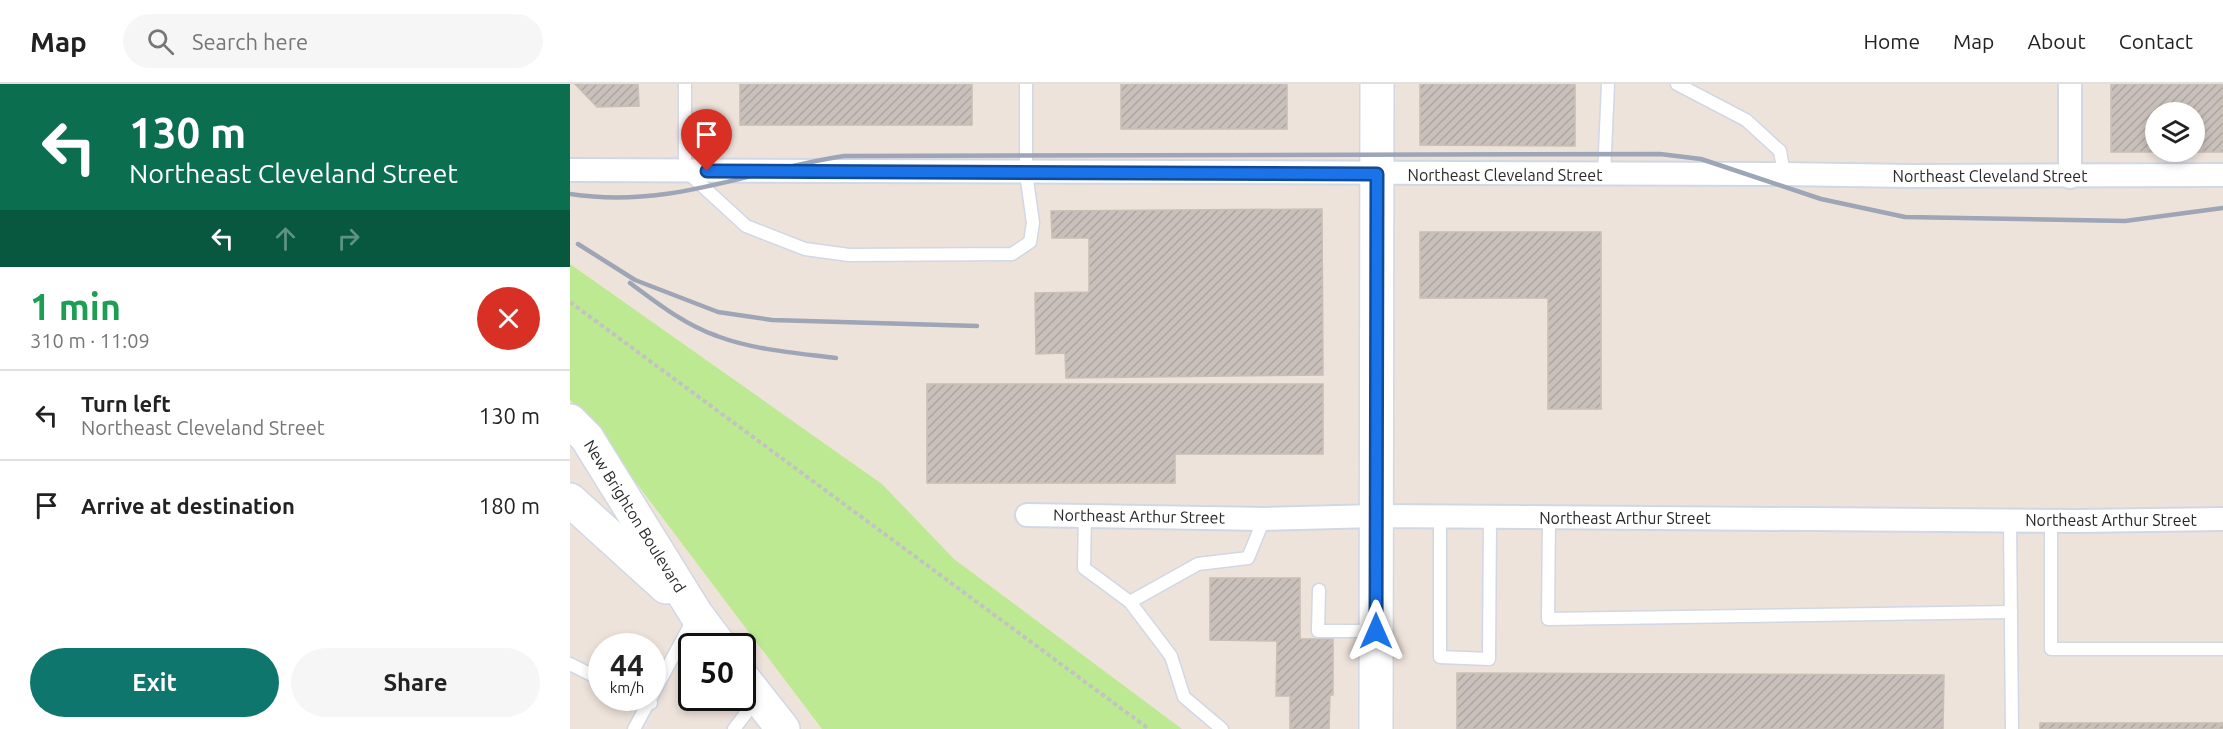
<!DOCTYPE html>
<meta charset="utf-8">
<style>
body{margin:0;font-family:Ubuntu,sans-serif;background:#f6f6f6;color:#222;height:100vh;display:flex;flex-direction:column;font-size:22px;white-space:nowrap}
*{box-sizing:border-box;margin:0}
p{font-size:20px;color:#767676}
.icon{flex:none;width:33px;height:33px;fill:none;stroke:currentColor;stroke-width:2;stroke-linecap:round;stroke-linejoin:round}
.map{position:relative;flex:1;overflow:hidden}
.details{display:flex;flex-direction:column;background:#fff;width:570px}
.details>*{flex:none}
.banner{background:#0b6e4f;color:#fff;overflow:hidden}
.buttons{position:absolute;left:1575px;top:18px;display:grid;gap:12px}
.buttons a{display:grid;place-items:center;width:60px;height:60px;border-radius:50%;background:#fff;box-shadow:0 3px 9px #0003;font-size:30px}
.speed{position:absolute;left:18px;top:549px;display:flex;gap:12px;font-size:30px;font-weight:700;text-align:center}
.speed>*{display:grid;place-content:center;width:78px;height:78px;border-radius:50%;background:#fff;box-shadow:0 3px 9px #0003;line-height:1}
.speed small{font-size:15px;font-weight:400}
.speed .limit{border:3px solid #111;border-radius:9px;background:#fff;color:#111}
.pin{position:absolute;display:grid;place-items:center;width:51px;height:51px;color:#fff;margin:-62px -26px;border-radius:50% 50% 50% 0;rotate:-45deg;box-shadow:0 0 6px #0007}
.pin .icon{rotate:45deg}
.me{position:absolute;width:66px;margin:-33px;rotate:0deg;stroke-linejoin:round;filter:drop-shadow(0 0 4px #0008)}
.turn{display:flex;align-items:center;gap:21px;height:126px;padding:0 30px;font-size:27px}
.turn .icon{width:78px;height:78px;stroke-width:2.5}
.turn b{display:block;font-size:42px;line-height:51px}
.lanes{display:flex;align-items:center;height:57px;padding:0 30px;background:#0003;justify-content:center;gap:30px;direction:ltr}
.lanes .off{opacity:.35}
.round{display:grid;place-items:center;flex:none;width:63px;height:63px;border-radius:32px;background:#f6f6f6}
.headline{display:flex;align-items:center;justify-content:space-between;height:102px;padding:0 30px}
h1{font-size:36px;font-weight:700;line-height:45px;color:#1e9e55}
.cta{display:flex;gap:12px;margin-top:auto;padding:12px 30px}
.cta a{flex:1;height:69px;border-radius:36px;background:#0f766e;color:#fff;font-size:24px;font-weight:700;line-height:69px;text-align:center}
.cta a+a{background:#f6f6f6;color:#222}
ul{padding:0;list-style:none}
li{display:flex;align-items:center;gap:18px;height:90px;padding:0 30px;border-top:2px solid #e0e0e0}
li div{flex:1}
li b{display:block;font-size:22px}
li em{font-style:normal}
header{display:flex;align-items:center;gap:36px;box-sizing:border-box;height:84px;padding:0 30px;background:#fff;border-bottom:2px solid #e0e0e0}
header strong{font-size:28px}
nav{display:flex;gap:33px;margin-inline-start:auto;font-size:21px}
.search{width:420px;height:54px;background:#f6f6f6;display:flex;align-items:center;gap:15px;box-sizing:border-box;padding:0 21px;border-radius:33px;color:#767676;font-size:22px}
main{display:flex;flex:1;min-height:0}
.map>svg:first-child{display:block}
.park{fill:#bde992}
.building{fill:url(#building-hatch);stroke:#c9bfb4;stroke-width:1.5;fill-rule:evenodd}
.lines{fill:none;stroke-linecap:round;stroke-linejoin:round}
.lane-casing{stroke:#d0d7e5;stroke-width:15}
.street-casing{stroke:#d0d7e5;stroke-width:26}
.secondary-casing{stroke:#d0d7e5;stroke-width:36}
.path{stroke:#c3c3c3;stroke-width:4;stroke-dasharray:4.5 3;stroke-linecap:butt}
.lane{stroke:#fff;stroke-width:12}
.street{stroke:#fff;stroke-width:22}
.secondary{stroke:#fff;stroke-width:33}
.rail{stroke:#9da5b6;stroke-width:4.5}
.route-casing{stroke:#114b97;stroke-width:15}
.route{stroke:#1a73e8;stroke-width:10}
.labels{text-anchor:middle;stroke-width:6;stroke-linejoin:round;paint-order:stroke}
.street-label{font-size:16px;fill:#2a2a2a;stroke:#fff}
</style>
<header>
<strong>Map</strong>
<div class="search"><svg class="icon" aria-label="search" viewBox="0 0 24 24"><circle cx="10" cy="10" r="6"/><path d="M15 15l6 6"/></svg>Search here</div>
<nav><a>Home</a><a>Map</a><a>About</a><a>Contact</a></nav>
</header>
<main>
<section class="details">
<div class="banner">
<div class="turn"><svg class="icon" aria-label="left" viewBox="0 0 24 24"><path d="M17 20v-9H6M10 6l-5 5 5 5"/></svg><div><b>130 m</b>Northeast Cleveland Street</div></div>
<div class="lanes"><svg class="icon" aria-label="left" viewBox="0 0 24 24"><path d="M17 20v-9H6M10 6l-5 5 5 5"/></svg><svg class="icon off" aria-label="ahead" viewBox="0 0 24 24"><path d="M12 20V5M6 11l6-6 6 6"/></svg><svg class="icon off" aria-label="right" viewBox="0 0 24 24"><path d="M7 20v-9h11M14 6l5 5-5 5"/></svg></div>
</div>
<div class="headline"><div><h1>1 min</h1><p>310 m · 11:09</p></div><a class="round" style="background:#d93025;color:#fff"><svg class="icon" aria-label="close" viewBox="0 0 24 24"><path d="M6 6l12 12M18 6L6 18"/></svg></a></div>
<ul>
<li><svg class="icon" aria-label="left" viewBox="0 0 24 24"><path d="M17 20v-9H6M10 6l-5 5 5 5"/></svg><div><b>Turn left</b><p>Northeast Cleveland Street</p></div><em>130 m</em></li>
<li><svg class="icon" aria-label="arrive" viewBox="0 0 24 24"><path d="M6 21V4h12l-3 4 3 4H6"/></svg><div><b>Arrive at destination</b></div><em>180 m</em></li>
</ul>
<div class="cta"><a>Exit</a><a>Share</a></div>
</section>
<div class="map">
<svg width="1653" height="645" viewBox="0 0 1653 645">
<defs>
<pattern id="building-hatch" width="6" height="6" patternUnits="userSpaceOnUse" patternTransform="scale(1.5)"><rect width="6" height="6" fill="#c9c0bb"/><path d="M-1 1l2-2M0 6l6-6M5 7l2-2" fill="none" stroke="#ada5a1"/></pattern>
</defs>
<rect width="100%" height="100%" fill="#eee3db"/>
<!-- park -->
<path class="park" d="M0,180l312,220 72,75 228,170h-360l-228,-302 -24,-27z"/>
<!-- building -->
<g class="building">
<path d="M5,0h63l1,22 -42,1z"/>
<rect x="170" y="0" width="232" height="41"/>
<rect x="551" y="0" width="166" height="45"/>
<path d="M850,0h155v62l-155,-1z"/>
<path d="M1541,0h112v68h-112zM1586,28h38v40h-38z"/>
<path d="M752,125l1,166 -257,3 -1,-25 -29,1 -1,-61 54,-1v-54h-37l-1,-27z"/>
<path d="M850,148h181v177h-53v-111h-128z"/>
<path d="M357,300h396v70h-148v29h-248z"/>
<path d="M640,494h90v61h33v56h-3l-1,34h-39v-33h-14l1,-55 -67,-1z"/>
<path d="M887,589l487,2 -1,54h-486z"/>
<rect x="1470" y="639" width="183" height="6"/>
</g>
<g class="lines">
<!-- lane casing -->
<g class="lane-casing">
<g id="lane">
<path d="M115,0v86l61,56 59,23 44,6 163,-1 18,-12 3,-19 -7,-50v-89"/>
<path d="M1107,0l69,36 34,31 4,23"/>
<path d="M1034,91l4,-91"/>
<path d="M515,431l-1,53 46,34"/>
<path d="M870,434v139l49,2 1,-142"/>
<path d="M979,434l-1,101 463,-7"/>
<path d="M1440,436l2,209"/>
<path d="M1481,437v128h172"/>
<path d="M749,506l-1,41h57"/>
<path d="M0,580l32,16"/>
<path d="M69,614l12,5"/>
<path d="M64,645l60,-111"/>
<path d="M164,645l23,-30"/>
<path d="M652,645l-38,-32 -13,-41 -41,-54 68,-38 50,-6 16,-39"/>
</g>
</g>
<!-- street casing -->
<g class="street-casing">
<g id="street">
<path d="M0,86l1214,4 127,2 312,-1"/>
<path d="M1500,93v-93"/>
<path d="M457,431l237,4 112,-3 702,5 145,-2"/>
</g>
</g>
<!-- secondary casing -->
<g class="secondary-casing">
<g id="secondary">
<path d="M0,337l17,17 109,176 24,32"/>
<path d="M0,416l96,87"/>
<path d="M172,593l41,52"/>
<path d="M806,645l1,-645"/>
</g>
</g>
<!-- path -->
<path class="path" d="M0,218l579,427"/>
<!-- lane -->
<use href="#lane" class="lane"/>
<!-- street -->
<use href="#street" class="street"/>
<!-- secondary -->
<use href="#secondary" class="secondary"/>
<!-- rail -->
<g class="rail">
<path d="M0,110c102,15 176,-23 274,-38l816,-2 41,5 120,40 84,18 220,4 98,-13"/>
<path d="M8,160l57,36 83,32 54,8 205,6"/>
<path d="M60,199c27,20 55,42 87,53 37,14 80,17 119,22"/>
</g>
</g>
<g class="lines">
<!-- route casing -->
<g class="route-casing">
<path id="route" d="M137,87l670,3 -1,457"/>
</g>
<!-- route -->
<use href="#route" class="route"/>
</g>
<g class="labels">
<!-- street labels -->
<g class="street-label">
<text x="935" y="97">Northeast Cleveland Street</text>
<text x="1420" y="98">Northeast Cleveland Street</text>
<text transform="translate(65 432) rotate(58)" y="6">New Brighton Boulevard</text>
<text transform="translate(569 432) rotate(1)" y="6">Northeast Arthur Street</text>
<text x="1055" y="440">Northeast Arthur Street</text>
<text x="1541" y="442">Northeast Arthur Street</text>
</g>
</g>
</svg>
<div class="buttons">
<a><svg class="icon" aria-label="layers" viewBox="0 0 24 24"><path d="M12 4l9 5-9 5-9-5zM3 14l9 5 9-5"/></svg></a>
</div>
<div class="speed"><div>44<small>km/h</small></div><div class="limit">50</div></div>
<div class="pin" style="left:137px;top:87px;background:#d93025"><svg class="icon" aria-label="arrive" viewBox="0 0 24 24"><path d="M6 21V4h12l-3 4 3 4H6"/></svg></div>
<svg class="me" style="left:806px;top:547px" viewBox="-20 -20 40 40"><path d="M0-17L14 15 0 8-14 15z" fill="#1a73e8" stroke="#fff" stroke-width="4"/></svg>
</div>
</main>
